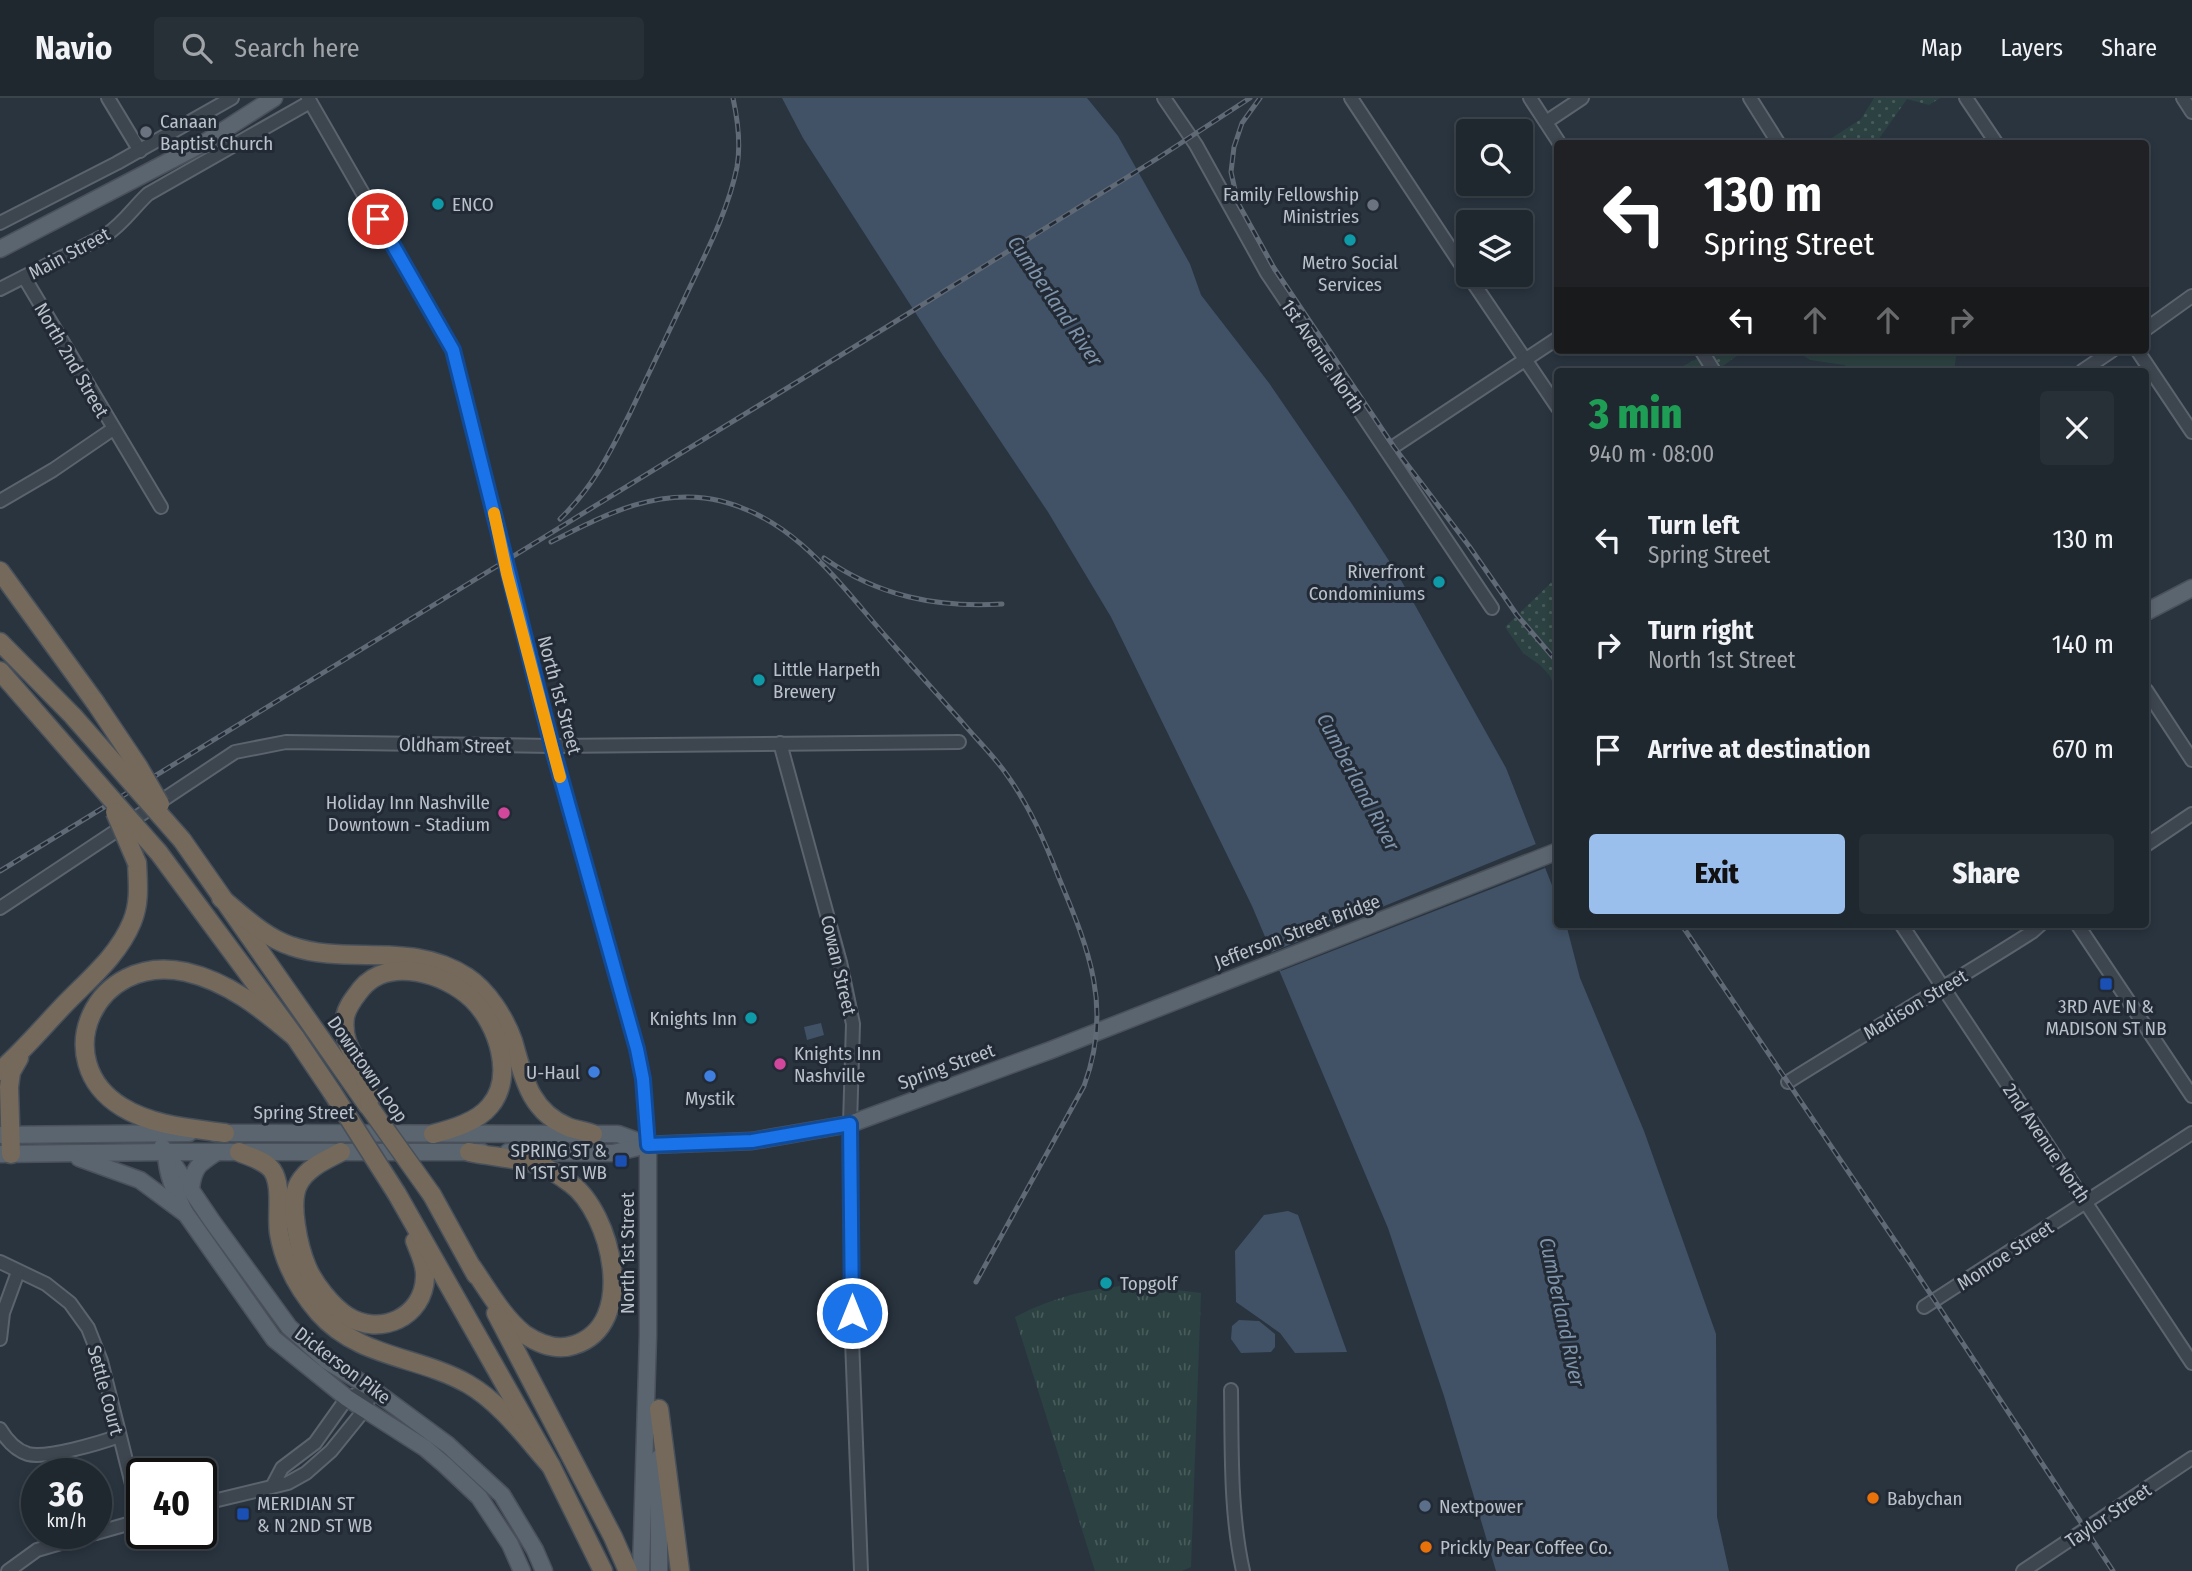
<!DOCTYPE html>
<meta charset="utf-8">
<style>
body{margin:0;font-family:"Fira Sans Condensed",sans-serif;background:#272f37;color:#f1f3f6;height:100vh;display:flex;flex-direction:column;font-size:26px;white-space:nowrap}
*{box-sizing:border-box;margin:0}
p{font-size:23px;color:#a1a5aa}
.icon{flex:none;width:38px;height:38px;fill:none;stroke:currentColor;stroke-width:2;stroke-linecap:round;stroke-linejoin:round}
.map{position:relative;flex:1;overflow:hidden}
.drawer{position:absolute;left:1554px;top:270px;width:595px;height:560px;display:flex;flex-direction:column;background:#1f272f;border-radius:7px;box-shadow:0 4px 10px #0003,0 0 0 2px #3c444b}
.drawer>*{flex:none}
.banner{position:absolute;left:1554px;top:42px;width:595px;height:214px;border-radius:7px;box-shadow:0 4px 10px #0003,0 0 0 2px #3c444b;background:#202124;color:#fff;overflow:hidden}
.buttons{position:absolute;left:1456px;top:21px;display:grid;gap:14px}
.buttons a{display:grid;place-items:center;width:77px;height:77px;border-radius:7px;background:#1f272f;box-shadow:0 4px 10px #0003,0 0 0 2px #3c444b;font-size:35px}
.speed{position:absolute;left:21px;top:1360px;display:flex;gap:14px;font-size:35px;font-weight:700;text-align:center}
.speed>*{display:grid;place-content:center;width:91px;height:91px;border-radius:50%;background:#1f272f;box-shadow:0 4px 10px #0003,0 0 0 2px #3c444b;line-height:1}
.speed small{font-size:18px;font-weight:400}
.speed .limit{border:4px solid #111;border-radius:10px;background:#fff;color:#111}
.pin{position:absolute;display:grid;place-items:center;width:60px;height:60px;color:#fff;margin:-30px;border:4px solid #fff;border-radius:50%;box-shadow:0 2px 7px #0007}
.me{position:absolute;width:77px;margin:-38px;rotate:0deg;stroke-linejoin:round;filter:drop-shadow(0 0 5px #0008)}
.turn{display:flex;align-items:center;gap:24px;height:147px;padding:0 35px;font-size:32px}
.turn .icon{width:91px;height:91px;stroke-width:2.5}
.turn b{display:block;font-size:49px;line-height:60px}
.lanes{display:flex;align-items:center;height:66px;padding:0 35px;background:#0003;justify-content:center;gap:35px;direction:ltr}
.lanes .off{opacity:.35}
.round{display:grid;place-items:center;flex:none;width:74px;height:74px;border-radius:7px;background:#272f37}
.summary{display:flex;align-items:center;justify-content:space-between;height:119px;padding:0 35px}
h1{font-size:42px;font-weight:800;line-height:52px;color:#1e9e55}
.action{display:flex;gap:14px;margin-top:auto;padding:14px 35px}
.action a{flex:1;height:80px;border-radius:7px;background:#9bbfed;color:#111;font-size:28px;font-weight:800;line-height:80px;text-align:center}
.action a+a{background:#272f37;color:#f1f3f6}
ul{padding:0;list-style:none}
li{display:flex;align-items:center;gap:21px;height:105px;padding:0 35px}
li div{flex:1}
li b{display:block;font-size:26px}
li em{font-style:normal}
header{display:flex;align-items:center;gap:42px;box-sizing:border-box;height:98px;padding:0 35px;background:#1f272f;border-bottom:2px solid #3c444b}
header strong{font-size:33px}
nav{display:flex;gap:38px;margin-inline-start:auto;font-size:24px}
.search{width:490px;height:63px;background:#272f37;display:flex;align-items:center;gap:18px;box-sizing:border-box;padding:0 24px;border-radius:7px;color:#a1a5aa;font-size:26px}
.map>svg:first-child{display:block}
.grass{fill:url(#grass-tufts)}
.park{fill:url(#park-dots)}
.pitch{fill:#2c4141}
.water{fill:#415266}
.pier{fill:#29343f}
.lines{fill:none;stroke-linecap:round;stroke-linejoin:round}
.minor-casing{stroke:#5b636d;stroke-width:16}
.major-casing{stroke:#4a515b;stroke-width:19}
.highway-casing{stroke:#48505a;stroke-width:21}
.minor{stroke:#3d454f;stroke-width:12}
.major{stroke:#5b656f;stroke-width:16}
.highway{stroke:#74695b;stroke-width:18}
.rail-casing{stroke:#606a76;stroke-width:5}
.rail{stroke:#222a35;stroke-width:2.5;stroke-dasharray:8;stroke-linecap:butt}
.highway-bridge-casing{stroke:#48505a;stroke-width:21;stroke-linecap:butt}
.highway-bridge{stroke:#74695b;stroke-width:18}
.route-casing{stroke:#114b97;stroke-width:18}
.route{stroke:#1a73e8;stroke-width:12}
.slow{stroke:#f59e0b;stroke-width:12}
.worship-dot{fill:#6b7280;stroke:#222a35;stroke-width:2.5}
.culture-dot{fill:#0f9aa8;stroke:#222a35;stroke-width:2.5}
.hotel-dot{fill:#d1479c;stroke:#222a35;stroke-width:2.5}
.transit-dot{fill:#1a4fb4;stroke:#222a35;stroke-width:2.5}
.shop-dot{fill:#3f7fe0;stroke:#222a35;stroke-width:2.5}
.food-dot{fill:#e8710a;stroke:#222a35;stroke-width:2.5}
.service-dot{fill:#5c6f8a;stroke:#222a35;stroke-width:2.5}
.labels{text-anchor:middle;stroke-width:6;stroke-linejoin:round;paint-order:stroke}
.poi-label{font-size:19px;fill:#bac1ca;stroke:#222a35;text-anchor:start}
.street-label{font-size:19px;fill:#bac1ca;stroke:#222a35}
.water-label{font-size:21px;font-style:italic;fill:#7e93a9;stroke:#222a35}
</style>
<header>
<strong>Navio</strong>
<div class="search"><svg class="icon" aria-label="search" viewBox="0 0 24 24"><circle cx="10" cy="10" r="6"/><path d="M15 15l6 6"/></svg>Search here</div>
<nav><a>Map</a><a>Layers</a><a>Share</a></nav>
</header>
<div class="map">
<svg width="2192" height="1473" viewBox="0 0 2192 1473">
<defs>
<pattern id="grass-tufts" width="24" height="20" patternUnits="userSpaceOnUse" patternTransform="scale(1.75)"><rect width="24" height="20" fill="#2c4141"/><path d="M3 7l-1-3M5 7V3M7 7l1-3M15 17l-1-3M17 17v-4M19 17l1-3" fill="none" stroke="#485b5b"/></pattern>
<pattern id="park-dots" width="8" height="8" patternUnits="userSpaceOnUse" patternTransform="scale(1.75)"><rect width="8" height="8" fill="#2c4141"/><path d="M2 2h.1M6 6h.1" fill="none" stroke="#485b5b" stroke-width="1.8" stroke-linecap="round"/></pattern>
</defs>
<rect width="100%" height="100%" fill="#29343f"/>
<!-- grass -->
<path class="grass" d="M1136,1187l65,8 -10,274 -9,4h-87l-80,-254c38,-20 78,-30 121,-32z"/>
<!-- park -->
<g class="park">
<path d="M1874,0h66l-11,7 -22,-6 -31,44h-52l37,-24z"/>
<path d="M1713,252h32l-29,21h-42z"/>
<path d="M1557,479v117l-7,-18 -10,-11 -17,-12 -18,-26z"/>
</g>
<!-- pitch -->
<path class="pitch" d="M1795,252h162l-3,21h-101l-9,-6 -34,-5z"/>
<!-- water -->
<g class="water">
<path d="M782,0h305l31,38 72,128 11,31 68,88 83,121 45,69 109,195 51,130 1,26h8l14,54 64,153 72,203 1,183 12,54h-233l-52,-175 -56,-168 -136,-322 -141,-289 -63,-105 -106,-158 -139,-216z"/>
<path d="M821,925l3,12 -17,5 -3,-13z"/>
<path d="M1288,1113l10,4 49,137 -52,1 -15,-20 -44,-31 -1,-51 29,-36z"/>
<path d="M1239,1222l20,1 16,13v13l-4,5 -30,1 -10,-14 1,-13z"/>
</g>
<!-- pier -->
<path class="pier" d="M1536,746l9,24 -264,103 -9,-19z"/>
<g class="lines">
<!-- minor casing -->
<g class="minor-casing">
<g id="minor">
<path d="M108,0l32,53"/>
<path d="M308,0l145,252 99,396 85,303 6,30 5,66"/>
<path d="M1164,0l32,47 71,128 225,335"/>
<path d="M1351,0l117,177"/>
<path d="M1530,0l30,46"/>
<path d="M1750,0l29,46"/>
<path d="M1966,0l31,46"/>
<path d="M2183,0l9,14"/>
<path d="M1546,24l36,-24"/>
<path d="M0,125l117,-60 115,-65"/>
<path d="M1468,177l90,133"/>
<path d="M24,179l137,230"/>
<path d="M0,191l106,-54c18,-12 27,-27 42,-41l162,-92"/>
<path d="M2146,231l46,-33"/>
<path d="M1701,252l13,21"/>
<path d="M2137,252l55,82"/>
<path d="M2082,273l31,-21"/>
<path d="M1387,353l171,-113"/>
<path d="M0,403l53,-31 60,-41"/>
<path d="M2146,592l46,70"/>
<path d="M780,645l60,219 13,62 -3,100 2,216 9,231"/>
<path d="M2146,747l46,-31"/>
<path d="M0,810l235,-156 51,-10 266,4 407,-4"/>
<path d="M1901,826l291,439"/>
<path d="M2077,826l115,172"/>
<path d="M1788,984c81,-51 164,-99 244,-150l9,-8"/>
<path d="M0,1164l46,22 24,19 18,25 13,33 40,159"/>
<path d="M1924,1209l268,-174"/>
<path d="M0,1241l3,-26 15,-41"/>
<path d="M1231,1292c1,61 -1,122 12,181"/>
<path d="M0,1331c6,10 15,21 28,25 18,5 72,-11 91,-18"/>
<path d="M273,1387l9,-17 33,-25 32,-45 25,-9"/>
<path d="M201,1406l87,-21 18,-10 25,-22 34,-42 7,-20"/>
<path d="M96,1435l46,-13"/>
<path d="M8,1473l29,-21 58,-17"/>
<path d="M2023,1473l169,-113"/>
</g>
</g>
<!-- major casing -->
<g class="major-casing">
<g id="major">
<path d="M0,151l204,-106 70,-45"/>
<path d="M2146,514l46,-24"/>
<path d="M215,1035l403,1 30,11"/>
<path d="M0,1037l189,-2"/>
<path d="M162,1049l50,74 77,106 38,34 45,28 76,56 54,50 33,55 9,21"/>
<path d="M508,1054l105,1 35,-8 104,-4 98,-17 201,-74 507,-199"/>
<path d="M166,1055c1,23 9,39 18,58"/>
<path d="M0,1056l166,-2h316"/>
<path d="M79,1060l61,22 46,34 88,125 73,59 78,50 20,17 34,32 31,47 12,27"/>
<path d="M191,1090c3,-22 8,-24 26,-36"/>
<path d="M641,1473l7,-236v-190"/>
<path d="M659,1473v-113"/>
</g>
</g>
<!-- highway casing -->
<g class="highway-casing">
<g id="highway">
<path d="M0,473l95,131"/>
<path d="M0,544l73,74"/>
<path d="M0,573l108,124"/>
<path d="M182,742l186,266"/>
<path d="M159,755l136,184 37,55"/>
<path d="M221,800c21,17 44,40 70,48 57,20 120,-6 176,31 20,13 38,41 46,64 10,34 16,70 55,86 8,3 17,4 25,7"/>
<path d="M0,973c23,-20 42,-43 64,-66 25,-26 54,-49 68,-83 8,-19 6,-38 5,-59"/>
<path d="M370,1010c-1,-8 -1,-18 -4,-26 -7,-23 -25,-36 -21,-65 2,-11 10,-20 16,-28 27,-33 84,-16 111,10 26,25 43,78 18,107 -13,16 -38,23 -57,28"/>
<path d="M225,1035c-35,-5 -72,-7 -103,-26 -75,-46 -28,-155 64,-135 43,10 76,37 109,65"/>
<path d="M239,1054c11,5 25,8 33,18 11,16 4,44 7,63 5,30 20,57 40,80 40,45 100,43 149,71 33,19 58,54 83,82"/>
<path d="M341,1054c-15,8 -33,15 -42,31 -11,19 0,65 8,84 7,17 25,39 40,49 33,21 77,1 78,-39 1,-13 -6,-25 -10,-36"/>
<path d="M469,1054c23,5 51,6 73,14 9,4 20,11 28,17 41,29 69,142 4,162 -17,6 -35,-1 -50,-11 -22,-18 -36,-44 -52,-67"/>
<path d="M11,1056l-2,-67 2,-15 8,-14"/>
<path d="M397,1096l154,272 52,105"/>
<path d="M432,1097l44,80"/>
<path d="M496,1215l117,224 15,34"/>
<path d="M659,1311l21,162"/>
</g>
</g>
<!-- minor -->
<use href="#minor" class="minor"/>
<!-- major -->
<use href="#major" class="major"/>
<!-- highway -->
<use href="#highway" class="highway"/>
<!-- rail casing -->
<g class="rail-casing">
<g id="rail">
<path d="M1260,0l-18,25 -8,24 -3,25 7,31 36,65 120,179 75,99 48,69 41,48"/>
<path d="M560,421c34,-33 49,-65 70,-106 17,-36 34,-71 51,-107 20,-44 46,-90 56,-139 4,-23 1,-46 -4,-69"/>
<path d="M551,444c53,-27 108,-56 170,-41 76,19 118,83 168,139 24,27 49,55 73,82 15,18 32,34 45,53 23,32 38,67 52,103 30,72 54,130 25,208l-108,196"/>
<path d="M824,460c54,38 112,50 178,46"/>
<path d="M0,773l885,-543 273,-170 92,-60"/>
<path d="M1681,826l229,339 203,308"/>
</g>
</g>
<!-- rail -->
<use href="#rail" class="rail"/>
<!-- highway-bridge casing -->
<g class="highway-bridge-casing">
<g id="highway-bridge">
<path d="M95,604l43,64 22,38"/>
<path d="M73,618l109,124"/>
<path d="M108,697l51,58"/>
<path d="M115,714l22,51"/>
<path d="M332,994l65,102"/>
<path d="M370,1010l62,87"/>
</g>
</g>
<!-- highway-bridge -->
<use href="#highway-bridge" class="highway-bridge"/>
</g>
<g class="lines">
<!-- route casing -->
<g class="route-casing">
<path id="route" d="M378,121l75,131 99,396 85,303 6,30 5,66 104,-4 98,-17 2,189"/>
</g>
<!-- route -->
<use href="#route" class="route"/>
<!-- slow -->
<path class="slow" d="M494,415l13,61 53,203"/>
</g>
<!-- markers -->
<g class="worship-dot">
<circle cx="146" cy="34" r="7"/>
<circle cx="1373" cy="107" r="7"/>
</g>
<g class="culture-dot">
<circle cx="438" cy="106" r="7"/>
<circle cx="1350" cy="142" r="7"/>
<circle cx="1439" cy="484" r="7"/>
<circle cx="759" cy="582" r="7"/>
<circle cx="751" cy="920" r="7"/>
<circle cx="1106" cy="1185" r="7"/>
</g>
<g class="hotel-dot">
<circle cx="504" cy="715" r="7"/>
<circle cx="780" cy="966" r="7"/>
</g>
<g class="transit-dot">
<rect x="2099" y="879" width="14" height="14" rx="3.5"/>
<rect x="614" y="1056" width="14" height="14" rx="3.5"/>
<rect x="236" y="1409" width="14" height="14" rx="3.5"/>
</g>
<g class="shop-dot">
<circle cx="594" cy="974" r="7"/>
<circle cx="710" cy="978" r="7"/>
</g>
<g class="food-dot">
<circle cx="1873" cy="1400" r="7"/>
<circle cx="1426" cy="1449" r="7"/>
</g>
<circle class="service-dot" cx="1425" cy="1408" r="7"/>
<g class="labels">
<!-- poi labels -->
<g class="poi-label">
<text x="160" y="30">Canaan<tspan x="160" dy="22">Baptist Church</tspan></text>
<text x="1359" y="103" text-anchor="end">Family Fellowship<tspan x="1359" dy="22">Ministries</tspan></text>
<text x="452" y="113">ENCO</text>
<text x="1350" y="171" text-anchor="middle">Metro Social<tspan x="1350" dy="22">Services</tspan></text>
<text x="1425" y="480" text-anchor="end">Riverfront<tspan x="1425" dy="22">Condominiums</tspan></text>
<text x="773" y="578">Little Harpeth<tspan x="773" dy="22">Brewery</tspan></text>
<text x="490" y="711" text-anchor="end">Holiday Inn Nashville<tspan x="490" dy="22">Downtown - Stadium</tspan></text>
<text x="2106" y="915" text-anchor="middle">3RD AVE N &amp;<tspan x="2106" dy="22">MADISON ST NB</tspan></text>
<text x="737" y="927" text-anchor="end">Knights Inn</text>
<text x="794" y="962">Knights Inn<tspan x="794" dy="22">Nashville</tspan></text>
<text x="580" y="981" text-anchor="end">U-Haul</text>
<text x="710" y="1007" text-anchor="middle">Mystik</text>
<text x="607" y="1059" text-anchor="end">SPRING ST &amp;<tspan x="607" dy="22">N 1ST ST WB</tspan></text>
<text x="1120" y="1192">Topgolf</text>
<text x="1887" y="1407">Babychan</text>
<text x="257" y="1412">MERIDIAN ST<tspan x="257" dy="22">&amp; N 2ND ST WB</tspan></text>
<text x="1439" y="1415">Nextpower</text>
<text x="1440" y="1456">Prickly Pear Coffee Co.</text>
</g>
<!-- street labels -->
<g class="street-label">
<text transform="translate(69 155) rotate(-28)" y="7">Main Street</text>
<text transform="translate(1323 258) rotate(56)" y="7">1st Avenue North</text>
<text transform="translate(72 262) rotate(60)" y="7">North 2nd Street</text>
<text transform="translate(560 597) rotate(75)" y="7">North 1st Street</text>
<text transform="translate(455 647) rotate(1)" y="7">Oldham Street</text>
<text transform="translate(1297 833) rotate(-21)" y="7">Jefferson Street Bridge</text>
<text transform="translate(839 867) rotate(77)" y="7">Cowan Street</text>
<text transform="translate(1915 906) rotate(-31)" y="7">Madison Street</text>
<text transform="translate(946 968) rotate(-20)" y="7">Spring Street</text>
<text transform="translate(368 971) rotate(55)" y="7">Downtown Loop</text>
<text x="304" y="1021">Spring Street</text>
<text transform="translate(2047 1045) rotate(56)" y="7">2nd Avenue North</text>
<text transform="translate(627 1155) rotate(-90)" y="7">North 1st Street</text>
<text transform="translate(2005 1157) rotate(-33)" y="7">Monroe Street</text>
<text transform="translate(343 1267) rotate(37)" y="7">Dickerson Pike</text>
<text transform="translate(106 1292) rotate(75)" y="7">Settle Court</text>
<text transform="translate(2108 1417) rotate(-34)" y="7">Taylor Street</text>
</g>
<!-- water labels -->
<g class="water-label">
<text transform="translate(1055 203) rotate(56)" y="7">Cumberland River</text>
<text transform="translate(1358 684) rotate(62)" y="7">Cumberland River</text>
<text transform="translate(1562 1214) rotate(78)" y="7">Cumberland River</text>
</g>
</g>
</svg>
<div class="buttons">
<a><svg class="icon" aria-label="search" viewBox="0 0 24 24"><circle cx="10" cy="10" r="6"/><path d="M15 15l6 6"/></svg></a>
<a><svg class="icon" aria-label="layers" viewBox="0 0 24 24"><path d="M12 4l9 5-9 5-9-5zM3 14l9 5 9-5"/></svg></a>
</div>
<div class="speed"><div>36<small>km/h</small></div><div class="limit">40</div></div>
<div class="pin" style="left:378px;top:121px;background:#d93025"><svg class="icon" aria-label="arrive" viewBox="0 0 24 24"><path d="M6 21V4h12l-3 4 3 4H6"/></svg></div>
<svg class="me" style="left:852px;top:1215px" viewBox="-20 -20 40 40"><circle r="17" fill="#1a73e8" stroke="#fff" stroke-width="3"/><path d="M0-11L8 9 0 5-8 9z" fill="#fff"/></svg>
<div class="banner">
<div class="turn"><svg class="icon" aria-label="left" viewBox="0 0 24 24"><path d="M17 20v-9H6M10 6l-5 5 5 5"/></svg><div><b>130 m</b>Spring Street</div></div>
<div class="lanes"><svg class="icon" aria-label="left" viewBox="0 0 24 24"><path d="M17 20v-9H6M10 6l-5 5 5 5"/></svg><svg class="icon off" aria-label="ahead" viewBox="0 0 24 24"><path d="M12 20V5M6 11l6-6 6 6"/></svg><svg class="icon off" aria-label="ahead" viewBox="0 0 24 24"><path d="M12 20V5M6 11l6-6 6 6"/></svg><svg class="icon off" aria-label="right" viewBox="0 0 24 24"><path d="M7 20v-9h11M14 6l5 5-5 5"/></svg></div>
</div>
<section class="drawer">
<div class="summary"><div><h1>3 min</h1><p>940 m · 08:00</p></div><a class="round"><svg class="icon" aria-label="close" viewBox="0 0 24 24"><path d="M6 6l12 12M18 6L6 18"/></svg></a></div>
<ul>
<li><svg class="icon" aria-label="left" viewBox="0 0 24 24"><path d="M17 20v-9H6M10 6l-5 5 5 5"/></svg><div><b>Turn left</b><p>Spring Street</p></div><em>130 m</em></li>
<li><svg class="icon" aria-label="right" viewBox="0 0 24 24"><path d="M7 20v-9h11M14 6l5 5-5 5"/></svg><div><b>Turn right</b><p>North 1st Street</p></div><em>140 m</em></li>
<li><svg class="icon" aria-label="arrive" viewBox="0 0 24 24"><path d="M6 21V4h12l-3 4 3 4H6"/></svg><div><b>Arrive at destination</b></div><em>670 m</em></li>
</ul>
<div class="action"><a>Exit</a><a>Share</a></div>
</section>
</div>
